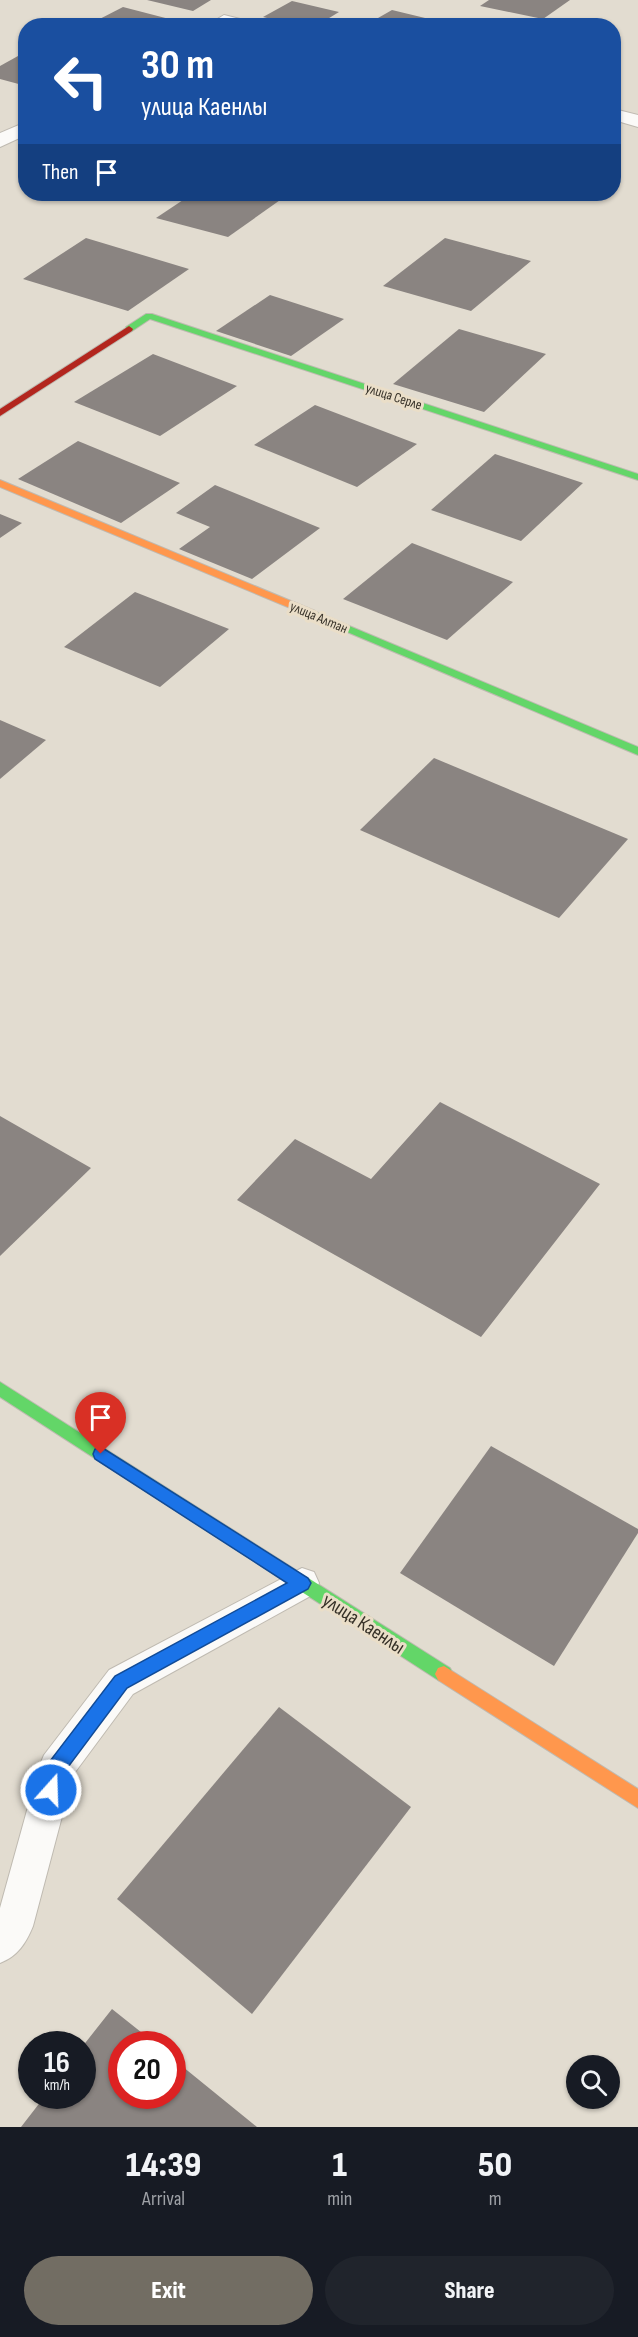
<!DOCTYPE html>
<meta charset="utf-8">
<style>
body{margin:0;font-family:"Sofia Sans Condensed",sans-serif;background:#20242c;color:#f1f3f6;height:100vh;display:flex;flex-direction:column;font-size:22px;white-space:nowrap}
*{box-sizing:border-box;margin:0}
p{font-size:20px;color:#9ea1a6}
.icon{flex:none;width:33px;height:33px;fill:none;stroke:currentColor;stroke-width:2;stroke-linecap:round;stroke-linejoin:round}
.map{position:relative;height:2127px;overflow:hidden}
.details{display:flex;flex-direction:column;background:#171b24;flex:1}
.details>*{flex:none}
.hud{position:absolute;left:18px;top:18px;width:603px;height:183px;border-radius:24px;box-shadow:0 2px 4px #0004;background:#1a4fa0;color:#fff;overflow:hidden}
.buttons{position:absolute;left:566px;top:2055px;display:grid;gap:12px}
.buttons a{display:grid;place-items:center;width:54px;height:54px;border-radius:50%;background:#171b24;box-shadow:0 2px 4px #0004;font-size:30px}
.speed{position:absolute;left:18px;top:2031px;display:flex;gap:12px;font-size:30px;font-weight:700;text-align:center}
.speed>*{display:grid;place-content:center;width:78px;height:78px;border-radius:50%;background:#171b24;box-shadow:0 2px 4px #0004;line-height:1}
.speed small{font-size:15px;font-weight:400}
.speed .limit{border:9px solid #d22;background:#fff;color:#111}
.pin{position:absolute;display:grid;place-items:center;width:51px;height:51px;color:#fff;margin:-62px -26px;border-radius:50% 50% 50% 0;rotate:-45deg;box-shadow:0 0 6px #0007}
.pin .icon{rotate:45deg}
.me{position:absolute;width:66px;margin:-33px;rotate:20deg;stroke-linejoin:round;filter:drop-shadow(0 0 4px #0008)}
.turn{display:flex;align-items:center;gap:21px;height:126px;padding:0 24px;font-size:27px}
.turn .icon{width:78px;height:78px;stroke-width:2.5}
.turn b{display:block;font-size:42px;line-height:51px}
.then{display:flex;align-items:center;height:57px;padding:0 24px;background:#0003;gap:12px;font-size:22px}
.eta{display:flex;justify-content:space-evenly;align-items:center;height:102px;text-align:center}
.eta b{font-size:36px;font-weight:800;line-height:42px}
.action{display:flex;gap:12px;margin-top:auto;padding:12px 24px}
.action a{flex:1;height:69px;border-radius:36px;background:#726d63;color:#fff;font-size:24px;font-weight:800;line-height:69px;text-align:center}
.action a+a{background:#20242c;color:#f1f3f6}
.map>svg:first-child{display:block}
.building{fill:#8a8481}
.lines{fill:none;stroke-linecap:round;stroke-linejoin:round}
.lane-casing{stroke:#bfbab1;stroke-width:2}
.street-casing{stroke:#bfbab1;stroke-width:2}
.fast-casing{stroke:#bfbab1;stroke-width:2}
.slow-casing{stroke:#bfbab1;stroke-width:2}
.jam-casing{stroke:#bfbab1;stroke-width:2}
.lane{fill:#fbfaf8;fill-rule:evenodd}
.street{fill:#fbfaf8;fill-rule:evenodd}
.fast{fill:#63d668;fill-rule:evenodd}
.slow{fill:#ff974d;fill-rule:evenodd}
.jam{fill:#b3261e;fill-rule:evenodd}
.route{fill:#1a73e8;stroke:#114b97;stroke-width:1.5}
.labels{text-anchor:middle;stroke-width:6;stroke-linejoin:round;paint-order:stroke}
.far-street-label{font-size:14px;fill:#363128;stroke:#eadec8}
.near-street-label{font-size:20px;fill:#363128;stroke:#eadec8}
</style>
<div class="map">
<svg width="638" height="2127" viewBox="0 0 638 2127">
<rect width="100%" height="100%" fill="#e2dcd0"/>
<!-- building -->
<g class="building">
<path d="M147,0h64l-18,11z"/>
<path d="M489,0h81l-27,19 -63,-13z"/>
<path d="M292,1l47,11 -23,14h-17l-36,-9z"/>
<path d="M123,7l54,14 -8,5h-83z"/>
<path d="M392,10l62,15 -1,1h-89z"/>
<path d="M18,56l8,2v28l-26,-7v-13z"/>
<path d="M192,194h75l16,4 -55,39 -72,-19z"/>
<path d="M512,194h27l-8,5z"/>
<path d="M86,238l103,31 -61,42 -105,-32z"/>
<path d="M445,238l86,23 -60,50 -88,-25z"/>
<path d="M270,295l74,24 -53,37 -75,-25z"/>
<path d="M459,329l87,25 -62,58 -91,-28z"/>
<path d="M153,354l84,32 -77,50 -86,-34z"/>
<path d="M315,405l102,39 -60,43 -103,-42z"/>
<path d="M78,441l102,42 -59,40 -103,-44z"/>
<path d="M495,454l88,29 -62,58 -90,-31z"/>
<path d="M215,485l105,43 -68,51 -73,-30 31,-22 -34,-14z"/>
<path d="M0,514l22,9 -22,15z"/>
<path d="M412,543l101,39 -66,58 -104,-41z"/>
<path d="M135,592l94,37 -69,58 -96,-40z"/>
<path d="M0,720l46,20 -46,39z"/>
<path d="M434,758l194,81 -69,79 -199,-88z"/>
<path d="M440,1102l160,82 -119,153 -244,-137 58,-61 76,40z"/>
<path d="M0,1116l91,52 -91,88z"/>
<path d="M491,1446l147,83v4l-84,133 -154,-93z"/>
<path d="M279,1707l132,100 -159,207 -135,-115z"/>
<path d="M112,2009l44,35h-34v52h50v-38l85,69h-236l24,-31h37v-49z"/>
</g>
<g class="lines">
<!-- lane casing -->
<g class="lane-casing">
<path id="lane" d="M302,1568l12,4 5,11 -5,11 -181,100 -60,81 -40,151c-7,17 -15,30 -33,37v-55l39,-141 5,-12 65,-85z"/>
</g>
<!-- street casing -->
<g class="street-casing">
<g id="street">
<path d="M224,15l28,7 2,4h-48z"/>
<path d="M614,109l24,6v12l-24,-7z"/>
<path d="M26,122v13l-26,12v-14z"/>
</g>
</g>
<!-- fast casing -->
<g class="fast-casing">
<g id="fast">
<path d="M146,314h6l486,160v6l-488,-161 -18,12h-6v-4z"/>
<path d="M311,610l327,137v8l-331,-140v-4z"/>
<path d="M0,1382l450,286 3,6 -3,6 -6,2 -6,-2 -438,-283z"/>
</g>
</g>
<!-- slow casing -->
<g class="slow-casing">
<g id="slow">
<path d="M0,480l315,131 1,2 -5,3 -4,-1 -307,-128z"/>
<path d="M444,1666l194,123v19l-200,-128 -3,-6 3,-6z"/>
</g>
</g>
<!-- jam casing -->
<g class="jam-casing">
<path id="jam" d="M129,326l4,3 -1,2 -132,85v-7z"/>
</g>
<!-- lane -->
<use href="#lane" class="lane"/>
<!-- street -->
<use href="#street" class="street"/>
<!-- fast -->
<use href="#fast" class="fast"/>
<!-- slow -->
<use href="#slow" class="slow"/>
<!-- jam -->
<use href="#jam" class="jam"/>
</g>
<!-- route -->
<path class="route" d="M101,1447l207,131 3,5 -3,6 -181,99 -62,83 -8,25 -6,3 -7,-3 -3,-6 9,-29 65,-85 172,-93 -192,-124 -2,-5 2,-5z"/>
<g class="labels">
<!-- far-street labels -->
<g class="far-street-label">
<text transform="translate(394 396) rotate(18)" y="5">улица Серле</text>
<text transform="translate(319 617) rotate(23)" y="5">улица Алтан</text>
</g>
<!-- near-street labels -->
<g class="near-street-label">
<text transform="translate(364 1623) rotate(33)" y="7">улица Каенлы</text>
</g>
</g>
</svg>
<div class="buttons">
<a><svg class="icon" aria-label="search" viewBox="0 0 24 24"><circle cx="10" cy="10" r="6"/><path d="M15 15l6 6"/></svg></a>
</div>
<div class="speed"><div>16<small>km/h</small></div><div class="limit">20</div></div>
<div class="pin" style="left:101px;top:1454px;background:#d93025"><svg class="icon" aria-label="arrive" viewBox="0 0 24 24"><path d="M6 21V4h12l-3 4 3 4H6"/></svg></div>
<svg class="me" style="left:51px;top:1790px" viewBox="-20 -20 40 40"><circle r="17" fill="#1a73e8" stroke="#fff" stroke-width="3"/><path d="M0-11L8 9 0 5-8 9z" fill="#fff"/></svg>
<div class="hud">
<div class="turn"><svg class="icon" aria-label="left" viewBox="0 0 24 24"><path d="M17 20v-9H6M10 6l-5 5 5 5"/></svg><div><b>30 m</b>улица Каенлы</div></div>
<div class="then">Then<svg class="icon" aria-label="arrive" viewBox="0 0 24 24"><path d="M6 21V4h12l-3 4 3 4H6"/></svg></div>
</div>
</div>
<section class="details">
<div class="eta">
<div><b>14:39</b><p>Arrival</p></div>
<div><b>1</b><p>min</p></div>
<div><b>50</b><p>m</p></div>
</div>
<div class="action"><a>Exit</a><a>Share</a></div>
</section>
